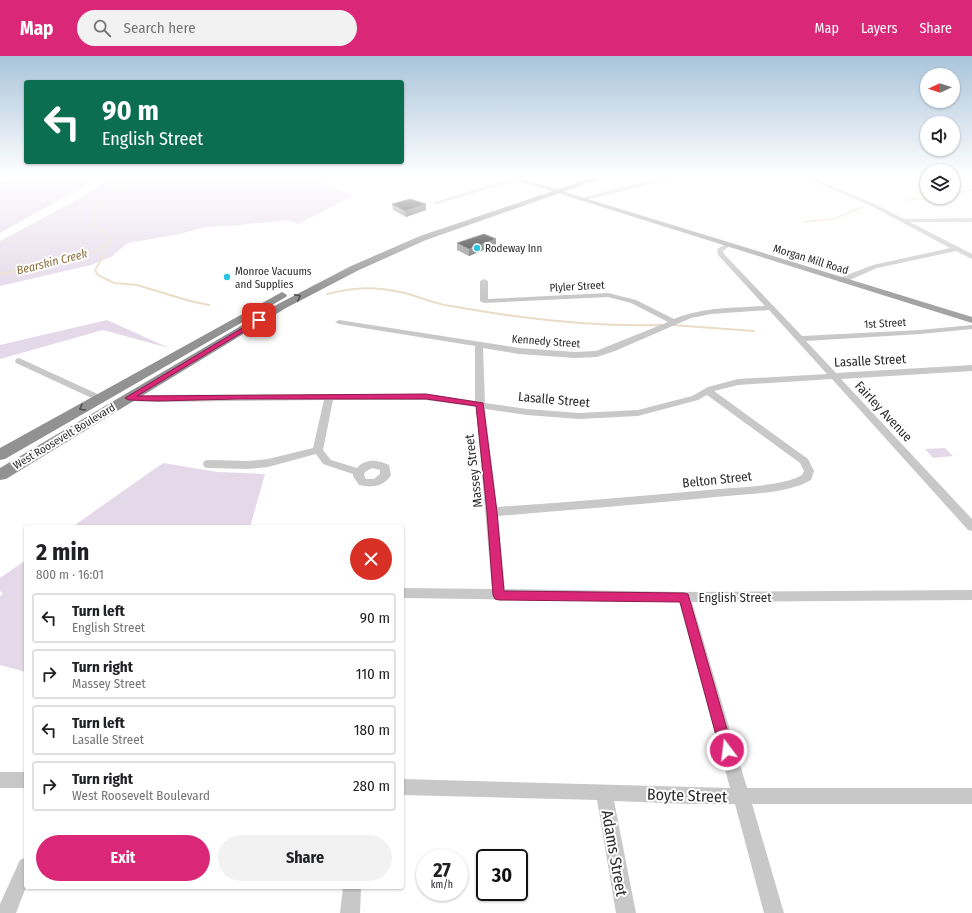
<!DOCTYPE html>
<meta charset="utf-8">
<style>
body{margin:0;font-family:"Fira Sans Condensed",sans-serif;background:#f2f2f2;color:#202124;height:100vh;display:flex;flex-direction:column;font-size:15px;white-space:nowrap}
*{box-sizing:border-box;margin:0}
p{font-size:13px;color:#757577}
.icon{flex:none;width:22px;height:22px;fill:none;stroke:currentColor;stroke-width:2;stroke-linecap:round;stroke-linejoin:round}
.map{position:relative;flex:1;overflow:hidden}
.sheet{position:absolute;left:24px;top:469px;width:380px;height:364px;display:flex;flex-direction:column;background:#fff;border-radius:4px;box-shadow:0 1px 3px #0004}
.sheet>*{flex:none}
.guide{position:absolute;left:24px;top:24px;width:380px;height:84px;border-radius:4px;box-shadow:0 1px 3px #0004;background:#0b6e4f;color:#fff;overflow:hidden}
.needle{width:26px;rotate:267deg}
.tools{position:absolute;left:920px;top:12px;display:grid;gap:8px}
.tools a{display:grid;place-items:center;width:40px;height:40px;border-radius:50%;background:#fff;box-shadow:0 1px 3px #0004;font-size:20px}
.speed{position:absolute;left:416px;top:793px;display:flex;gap:8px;font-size:20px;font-weight:700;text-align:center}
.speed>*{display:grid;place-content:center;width:52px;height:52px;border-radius:50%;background:#fff;box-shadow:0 1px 3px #0004;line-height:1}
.speed small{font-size:10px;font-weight:400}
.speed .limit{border:2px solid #111;border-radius:6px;background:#fff;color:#111}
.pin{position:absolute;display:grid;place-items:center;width:34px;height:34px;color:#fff;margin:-17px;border-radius:8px;box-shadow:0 2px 6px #0006}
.me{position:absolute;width:44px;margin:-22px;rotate:345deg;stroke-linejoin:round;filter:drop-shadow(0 0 3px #0008)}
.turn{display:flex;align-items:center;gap:14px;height:84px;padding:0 12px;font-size:18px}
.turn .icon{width:52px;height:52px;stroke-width:2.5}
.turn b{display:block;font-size:28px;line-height:34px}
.round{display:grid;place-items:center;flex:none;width:42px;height:42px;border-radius:21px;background:#f2f2f2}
.summary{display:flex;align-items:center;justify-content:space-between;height:68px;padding:0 12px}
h1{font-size:24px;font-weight:700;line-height:30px}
.button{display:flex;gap:8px;margin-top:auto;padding:8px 12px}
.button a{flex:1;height:46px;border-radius:24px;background:#db2777;color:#fff;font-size:16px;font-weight:700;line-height:46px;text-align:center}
.button a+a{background:#f2f2f2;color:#202124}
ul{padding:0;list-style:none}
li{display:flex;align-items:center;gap:12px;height:50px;margin:0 8px 6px;padding:0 4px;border:2px solid #e0e0e0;border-radius:4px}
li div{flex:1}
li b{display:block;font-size:15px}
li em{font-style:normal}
header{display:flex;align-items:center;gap:24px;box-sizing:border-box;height:56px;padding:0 20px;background:#db2777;color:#fff}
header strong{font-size:19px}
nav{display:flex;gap:22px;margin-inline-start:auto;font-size:14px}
.search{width:280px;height:36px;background:#f2f2f2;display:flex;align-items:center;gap:10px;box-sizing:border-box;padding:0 14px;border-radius:22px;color:#757577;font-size:15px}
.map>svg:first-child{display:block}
.green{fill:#e4d8e9}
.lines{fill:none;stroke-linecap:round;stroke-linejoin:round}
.stream-far1{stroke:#eadcc4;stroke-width:1.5}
.stream{stroke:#eadcc4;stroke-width:2}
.minor{fill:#c8c8c8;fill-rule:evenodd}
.major{fill:#a3a3a3;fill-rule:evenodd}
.highway{fill:#929292;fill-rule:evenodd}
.wall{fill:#888}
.shaded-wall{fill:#595959}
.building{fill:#121212;stroke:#595959}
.oneway{stroke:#4f4f4f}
.route{fill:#db2777;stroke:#8e194d}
.poi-dot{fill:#2dc5e3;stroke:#fff;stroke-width:1.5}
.labels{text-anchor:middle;stroke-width:4;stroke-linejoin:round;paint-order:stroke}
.far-poi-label{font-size:11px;fill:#2b2b2b;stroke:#fff;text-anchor:start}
.far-street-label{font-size:11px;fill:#2b2b2b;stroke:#fff}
.far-water-label{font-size:12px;font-style:italic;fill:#8c6e3b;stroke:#fff}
.street-label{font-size:13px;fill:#2b2b2b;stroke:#fff}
.near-street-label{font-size:16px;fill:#2b2b2b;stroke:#fff}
</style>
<header>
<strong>Map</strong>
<div class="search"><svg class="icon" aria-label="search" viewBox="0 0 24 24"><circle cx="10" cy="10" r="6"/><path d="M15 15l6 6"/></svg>Search here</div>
<nav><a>Map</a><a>Layers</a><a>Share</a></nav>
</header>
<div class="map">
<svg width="972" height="857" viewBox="0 0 972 857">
<rect width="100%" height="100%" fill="#fff"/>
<!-- green -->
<g class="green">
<path d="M32,120l61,1 -10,10 -83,46v-51z"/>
<path d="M110,120h198l46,20 -56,28 -10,-4 -58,6 -26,1 -24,7 -52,9 -17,14 -20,8 -91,21v-45l80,-43 31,-21z"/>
<path d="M107,264l62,28 -66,-18 -103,29v-14z"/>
<path d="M945,392l8,8 -20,2 -8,-9z"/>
<path d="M163,407l55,9 47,2 -15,53h-178z"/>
<path d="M26,504v112l-26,-7v-69l3,-2 -3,-3v-13z"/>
</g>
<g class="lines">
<!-- stream-far1 -->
<g class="stream-far1">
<path d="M953,138l19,-4"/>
<path d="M905,144l31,-3"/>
<path d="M803,166l30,-3 30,-12"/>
<path d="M76,202l9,-2 24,-12"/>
<path d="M102,202l8,-19 -6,-7 -10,-6c0,-5 -1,-11 1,-16 6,-17 46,-29 62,-34"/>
</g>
<!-- stream -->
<g class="stream">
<path d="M103,201l-8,13 3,5 16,8 23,2 53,16 19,4"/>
<path d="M0,218l80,-17"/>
<path d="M327,238c29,-7 48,-8 78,-1 15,4 30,11 46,13 71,13 142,21 214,19"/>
<path d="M672,269l82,6"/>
</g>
<!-- minor -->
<g class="minor">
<path d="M675,120h12l-107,25 -3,-2 77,-20z"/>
<path d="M802,120h7l70,30 25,13 68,-1v4h-62l62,32v5l-16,-8 -79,17 -32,14h-6v-4l34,-13 77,-17 -75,-40z"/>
<path d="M516,121l3,2 -1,1 -81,24 -5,-1z"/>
<path d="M728,187l3,2 -8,6 1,3 78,82 118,-6 52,-5v4l-52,5 -114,7 30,32 136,-8v6l-131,8 131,140v12l-4,-1 -136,-151 -94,6 -24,6 94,68 6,12 -3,9c-23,14 -67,14 -95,17 -72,7 -145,13 -218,19l7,73 179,3 288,-2v10l-280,2 55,186h225v16h-220l32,109h-20l-29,-109h-46l-75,-3 22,112h-20l-19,-113 -195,-5v-16l328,9 -51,-186 -277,-4v-10l90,1 -16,-182 -50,-7h-93l-10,50 8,10 26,8c9,-10 21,-8 32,-3l2,10c-7,12 -19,13 -32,10l-6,-9v-2l-30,-10 -7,-10 -48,13 -20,2 -40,-1 -4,-1 -1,-3 1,-3 4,-1 40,1 20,-2 45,-11 11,-48 -166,2 -29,-1 -5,-3 5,-3 297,-1 49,7v-55l-136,-22 -4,-2 4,-2 180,28 56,4 21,-1 72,-29 -37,-19 -23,-6 -124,6 -4,-2v-20l4,-2 4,2v18l120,-6 28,7 38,19c29,-12 60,-11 91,-13l-47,-51 -1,-6zM769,254l58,64 -89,5 -30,8 -16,9 -54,14 -59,3 -52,-4 -42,-6 -2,-55 36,6 56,4 22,-1 18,-6 76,-33 20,-4zM707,339l93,68 4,8 -2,4c-19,11 -60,12 -83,14 -74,7 -148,13 -222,18l-12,-98 42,6 52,4 59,-3 60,-16zM372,412l8,2v4l-6,5h-8l-2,-4 1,-3z"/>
<path d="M19,302l83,38 2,2 -5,3 -3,-1 -80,-37 -1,-2 1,-2z"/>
<rect x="0" y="716" width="26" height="16"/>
<path d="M26,801v30l-10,26h-16v-9l20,-44z"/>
<path d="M343,831h18l-1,26h-20z"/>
</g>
<!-- major -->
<path class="major" d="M503,120h10l459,141v6z"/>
<!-- highway -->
<g class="highway">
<path d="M597,120h11l-182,64 -67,30 -73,38 -280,171 -6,1v-12l278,-164 73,-38 69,-30z"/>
<path d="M282,236l5,3 -1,2 -281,162 -5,1v-12z"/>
</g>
</g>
<!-- wall -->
<g class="wall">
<path d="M392,148h34v6l-20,7 -13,-7z"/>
<path d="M457,187l39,2 -27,11 -12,-6z"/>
</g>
<!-- shaded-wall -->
<g class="shaded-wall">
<path d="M426,148v6l-20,7 -1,-6z"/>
<path d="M496,183v6l-27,11v-7z"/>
</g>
<!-- building -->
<g class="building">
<path d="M410,143l16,5 -21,7 -13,-7z"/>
<path d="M484,178l12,5 -27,10 -12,-6z"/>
</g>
<!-- one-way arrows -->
<defs><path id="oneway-chevron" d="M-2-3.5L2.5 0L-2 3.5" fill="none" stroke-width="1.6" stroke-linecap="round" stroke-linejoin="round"/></defs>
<g class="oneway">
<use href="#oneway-chevron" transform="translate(298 241) rotate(-28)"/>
<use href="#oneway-chevron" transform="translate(82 352) rotate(150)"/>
</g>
<!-- sky -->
<linearGradient id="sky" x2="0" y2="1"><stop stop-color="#a9c4da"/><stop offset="0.5" stop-color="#fff"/><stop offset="1" stop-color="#fff" stop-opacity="0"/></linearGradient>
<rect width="972" height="240" fill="url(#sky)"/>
<!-- route -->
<path class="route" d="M259,262l3,2 -1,1 -124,75 289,-2 57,9 14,109 7,79 180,2 4,1 45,156 -2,5 -4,2 -5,-2 -2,-5 -40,-148 -181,-2 -4,-1 -2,-4 -6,-83 -11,-106 -50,-7h-189l-79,2 -29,-1 -4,-2z"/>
<!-- markers -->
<g class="poi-dot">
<circle cx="477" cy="192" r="4"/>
<circle cx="227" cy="221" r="4"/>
</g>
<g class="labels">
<!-- far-poi labels -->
<g class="far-poi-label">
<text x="485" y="196">Rodeway Inn</text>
<text x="235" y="219">Monroe Vacuums<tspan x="235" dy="13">and Supplies</tspan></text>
</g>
<!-- far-street labels -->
<g class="far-street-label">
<text transform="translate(811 203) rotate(17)" y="4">Morgan Mill Road</text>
<text transform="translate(577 230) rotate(-3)" y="4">Plyler Street</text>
<text transform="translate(885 267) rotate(-3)" y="4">1st Street</text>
<text transform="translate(546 285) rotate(4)" y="4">Kennedy Street</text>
<text transform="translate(64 380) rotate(-31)" y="4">West Roosevelt Boulevard</text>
</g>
<!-- far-water labels -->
<g class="far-water-label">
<text transform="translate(52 206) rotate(-14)" y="4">Bearskin Creek</text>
</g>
<!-- street labels -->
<g class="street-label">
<text transform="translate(870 304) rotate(-3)" y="5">Lasalle Street</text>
<text transform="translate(554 343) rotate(5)" y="5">Lasalle Street</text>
<text transform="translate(884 355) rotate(47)" y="5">Fairley Avenue</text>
<text transform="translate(473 415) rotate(-97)" y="5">Massey Street</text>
<text transform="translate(717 423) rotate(-6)" y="5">Belton Street</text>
<text x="735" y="546">English Street</text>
</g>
<!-- near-street labels -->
<g class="near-street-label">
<text transform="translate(687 739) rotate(2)" y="6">Boyte Street</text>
<text transform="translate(615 797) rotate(80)" y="6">Adams Street</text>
</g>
</g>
</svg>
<div class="tools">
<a><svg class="needle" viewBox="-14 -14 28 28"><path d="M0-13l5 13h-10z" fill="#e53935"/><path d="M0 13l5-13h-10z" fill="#757577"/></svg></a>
<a><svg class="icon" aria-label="sound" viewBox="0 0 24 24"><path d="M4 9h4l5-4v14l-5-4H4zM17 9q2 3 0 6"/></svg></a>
<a><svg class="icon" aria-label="layers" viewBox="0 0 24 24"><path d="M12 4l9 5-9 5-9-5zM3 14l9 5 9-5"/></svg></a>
</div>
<div class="speed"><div>27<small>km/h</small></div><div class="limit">30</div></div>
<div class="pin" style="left:259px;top:264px;background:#d93025"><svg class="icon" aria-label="arrive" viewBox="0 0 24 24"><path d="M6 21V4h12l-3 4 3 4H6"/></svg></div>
<svg class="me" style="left:727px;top:694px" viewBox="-20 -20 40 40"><circle r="17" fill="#db2777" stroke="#fff" stroke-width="3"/><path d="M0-11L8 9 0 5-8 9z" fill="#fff"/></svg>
<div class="guide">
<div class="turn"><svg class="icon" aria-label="left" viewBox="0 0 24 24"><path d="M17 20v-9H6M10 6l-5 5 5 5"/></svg><div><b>90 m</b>English Street</div></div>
</div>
<section class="sheet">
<div class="summary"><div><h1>2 min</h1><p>800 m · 16:01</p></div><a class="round" style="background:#d93025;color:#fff"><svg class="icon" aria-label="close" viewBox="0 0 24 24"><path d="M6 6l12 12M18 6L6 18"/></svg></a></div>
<ul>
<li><svg class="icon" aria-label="left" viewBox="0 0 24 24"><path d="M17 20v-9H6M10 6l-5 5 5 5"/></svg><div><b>Turn left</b><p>English Street</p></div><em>90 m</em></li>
<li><svg class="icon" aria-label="right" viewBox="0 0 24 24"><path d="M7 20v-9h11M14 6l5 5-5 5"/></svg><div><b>Turn right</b><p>Massey Street</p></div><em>110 m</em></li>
<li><svg class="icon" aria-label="left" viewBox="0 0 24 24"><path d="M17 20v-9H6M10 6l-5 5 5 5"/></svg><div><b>Turn left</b><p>Lasalle Street</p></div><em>180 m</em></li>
<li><svg class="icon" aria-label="right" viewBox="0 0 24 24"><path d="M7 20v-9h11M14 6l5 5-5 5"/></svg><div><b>Turn right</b><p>West Roosevelt Boulevard</p></div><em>280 m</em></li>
</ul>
<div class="button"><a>Exit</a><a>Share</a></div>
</section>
</div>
